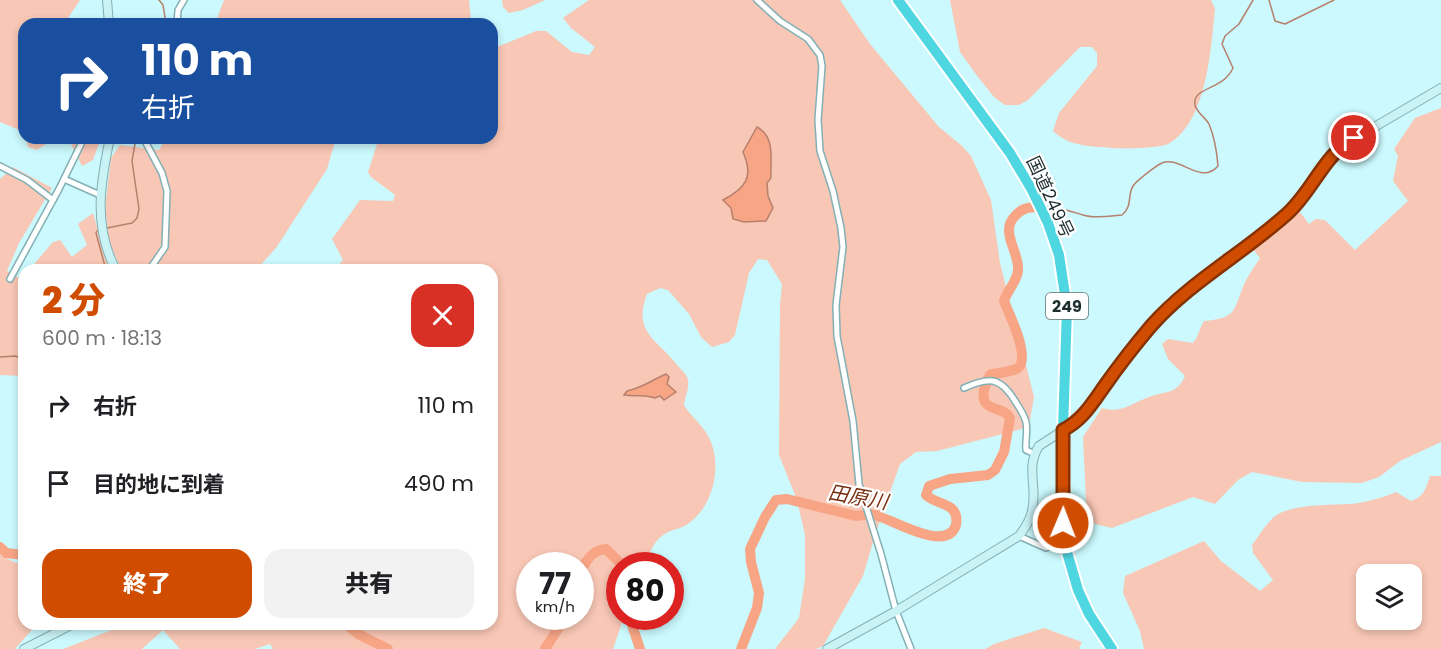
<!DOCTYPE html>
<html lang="ja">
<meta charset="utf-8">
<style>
body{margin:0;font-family:Poppins,"Noto Sans JP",sans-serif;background:#f2f2f2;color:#202124;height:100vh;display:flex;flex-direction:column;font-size:22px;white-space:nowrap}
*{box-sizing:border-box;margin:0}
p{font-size:20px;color:#757577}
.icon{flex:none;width:33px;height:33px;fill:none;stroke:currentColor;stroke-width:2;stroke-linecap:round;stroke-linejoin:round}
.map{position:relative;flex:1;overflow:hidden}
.details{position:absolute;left:18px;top:264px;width:480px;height:366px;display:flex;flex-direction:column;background:#fff;border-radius:18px;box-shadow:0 3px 9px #0003}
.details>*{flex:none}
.banner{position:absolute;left:18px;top:18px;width:480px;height:126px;border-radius:18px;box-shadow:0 3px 9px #0003;background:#1a4fa0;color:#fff;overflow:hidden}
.tools{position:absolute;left:1356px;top:564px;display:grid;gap:12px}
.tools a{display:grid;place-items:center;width:66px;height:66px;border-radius:12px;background:#fff;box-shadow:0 3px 9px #0003;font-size:30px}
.speed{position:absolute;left:516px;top:552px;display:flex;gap:12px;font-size:30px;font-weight:700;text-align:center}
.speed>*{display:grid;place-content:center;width:78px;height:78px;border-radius:50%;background:#fff;box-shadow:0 3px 9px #0003;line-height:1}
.speed small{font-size:15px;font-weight:400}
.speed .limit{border:9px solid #d22;background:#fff;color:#111}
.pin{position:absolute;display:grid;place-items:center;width:51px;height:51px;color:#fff;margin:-26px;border:3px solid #fff;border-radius:50%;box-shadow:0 2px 6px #0007}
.me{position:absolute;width:66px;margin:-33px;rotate:1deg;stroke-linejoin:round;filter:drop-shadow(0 0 4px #0008)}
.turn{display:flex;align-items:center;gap:21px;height:126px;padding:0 24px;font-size:27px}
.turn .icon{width:78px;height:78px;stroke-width:2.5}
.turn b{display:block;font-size:42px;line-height:51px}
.round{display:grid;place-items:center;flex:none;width:63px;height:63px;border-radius:18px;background:#f2f2f2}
.headline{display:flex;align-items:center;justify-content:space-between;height:102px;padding:0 24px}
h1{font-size:36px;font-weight:800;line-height:45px;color:#d04c01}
.action{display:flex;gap:12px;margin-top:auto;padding:12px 24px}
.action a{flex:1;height:69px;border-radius:18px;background:#d04c01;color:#fff;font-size:24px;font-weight:800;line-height:69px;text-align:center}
.action a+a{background:#f2f2f2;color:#202124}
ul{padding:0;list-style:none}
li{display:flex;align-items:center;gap:18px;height:78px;padding:0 24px}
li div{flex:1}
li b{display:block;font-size:22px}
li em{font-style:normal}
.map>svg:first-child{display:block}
.green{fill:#f9c7b5;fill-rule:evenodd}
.water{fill:#f8a586;stroke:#b6816c;stroke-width:1.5}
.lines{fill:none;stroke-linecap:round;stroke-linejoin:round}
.stream{stroke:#b6816c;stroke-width:1.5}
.river{stroke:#f8a586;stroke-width:10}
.street-casing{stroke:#83b0b4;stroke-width:8}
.secondary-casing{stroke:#83b0b4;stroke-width:10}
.highway-casing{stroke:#fff;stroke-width:14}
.street{stroke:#fff;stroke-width:5}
.secondary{stroke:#caf3f6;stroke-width:8}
.highway{stroke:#4ed6e1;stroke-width:10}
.route-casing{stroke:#873101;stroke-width:15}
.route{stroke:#d04c01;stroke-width:10}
.labels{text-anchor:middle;stroke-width:4.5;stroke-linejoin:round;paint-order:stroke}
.shield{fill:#fff;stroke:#606d6d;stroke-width:1.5}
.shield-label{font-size:16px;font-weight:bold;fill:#1c2e2f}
.street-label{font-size:18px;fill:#1c2e2f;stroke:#fff}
.water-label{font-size:20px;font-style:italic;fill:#782f10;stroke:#fff}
</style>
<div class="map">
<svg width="1441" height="649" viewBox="0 0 1441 649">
<rect width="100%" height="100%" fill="#cbf9fd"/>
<!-- green -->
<g class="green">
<path d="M0,0h80l-16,24h-40v108l-24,-10z"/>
<path d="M224,0h245l2,21 -4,3h-252z"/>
<path d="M502,0h43l-22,10 -14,3 -6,-6z"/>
<path d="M589,0h251l30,44 69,83 22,18 10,11 20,44 9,63 34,134 -4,23 -8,9 -85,22 -21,1 -16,12 -24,68 -13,44 -40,70 -7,3h-41l24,-31 6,-39v-44l-8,-35 -18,-45 1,-151 2,-20 -15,-24 -9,-1 -9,14 -14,62 -6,7 -17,5 -11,-10 -12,-23 -21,-24 -8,-2 -13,6c-15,39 11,46 31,72 3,3 7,7 9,11 4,9 -2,19 -3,28 6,10 14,16 21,26 19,26 11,73 -16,92 -6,5 -14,6 -21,9 -14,7 -18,20 -23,33l-25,1v50l4,1 -11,32h-340l-3,-5 -15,5h-75l-17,-19 -21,19h-79l64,-25h365v-354h-158l9,-10 -11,-21 28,-39 33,1 2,-6 -24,-18 -3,-5 11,-34h113v-89l44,-18h10l26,21 17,3 6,-8 -24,-19 -8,-10zM530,566h50v50h-50z"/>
<path d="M950,0h261l4,9c-4,39 -8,114 -47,135 -7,4 -45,5 -55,4 -22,-2 -43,-1 -60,-17l6,-18 38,-47v-13l-5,-6h-12l-52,53 -9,5h-14l-11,-8 -16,-20 -18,-25z"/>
<path d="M1441,108v334l-41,19 -21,16 -17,6 -60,-1 -50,-10 -14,8 -23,24 -22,-7 -81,31 -25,-6 -4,-85 19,-29c19,6 30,-5 47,-11 15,-6 28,-2 36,-21l-17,-17 -6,-15 6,-5 25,4c6,-7 6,-14 11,-22 31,-3 29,-8 39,-34 4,-10 11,-20 17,-29l-9,-11 49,-35 9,12 7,-5 9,1 30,30 53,-49 -15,-20 5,-25 -4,-7 21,-31z"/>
<path d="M26,138h75l-8,22 -11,6 -12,-24 -15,-4 -18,12 -9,-3z"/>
<path d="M166,138h170l-9,31 -51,79 -20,22h-135l-12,-29 -4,-33 6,-50 9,-13 39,5z"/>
<path d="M13,167l39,21 -33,55 -12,28 14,8 3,-3v100l-24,-1v-196z"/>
<path d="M93,213l17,57h-81l24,-28 7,-2 12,17 15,-12 -9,-21z"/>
<path d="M1430,476h11v173h-297l-4,-18 -17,-38 2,-17 79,-35 17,20 39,30 13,-11 -20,-27 -1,-8c8,-10 17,-27 28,-32 21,-9 49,-8 71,-9 15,-2 31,-6 45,-12l15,9c13,-4 15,-13 19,-25zM1366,574h46v46h-46z"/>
<path d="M0,555l16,8 8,-1v62h13l-22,25h-15z"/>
<path d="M1044,628l38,14 -3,7h-94l9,-5z"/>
</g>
<!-- water -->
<g class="water">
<path d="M757,127c19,10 13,33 14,51l-4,5 1,13 5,12 -7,13 -22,1 -11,-3 -2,-11 -8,-8c23,-12 31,-23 20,-48z"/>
<path d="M666,374l3,3 -2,7 9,8 -12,8 -4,-4 -5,2c-12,-4 -18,-1 -31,-3l3,-4c15,-3 25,-11 39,-17z"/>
</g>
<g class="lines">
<!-- stream -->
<g class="stream">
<path d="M159,0l4,5 3,19"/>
<path d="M1269,0l6,21 10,3 49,-24"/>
<path d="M1045,207c14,0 25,4 38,8 12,4 27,1 39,0 11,-9 5,-19 11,-29 3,-5 24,-21 29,-23 17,-8 39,23 56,3 -1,-13 -4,-30 -9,-42 -4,-7 -12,-11 -14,-19 -1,-5 1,-9 5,-12 13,-8 26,-10 33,-25l-11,-24 3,-8 14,-12 14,-24"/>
<path d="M107,228l25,-5 5,-5 2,-9 -7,-48 4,-23"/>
<path d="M97,231l-1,2 10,37"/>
<path d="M0,357l15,-1 9,3"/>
</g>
<!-- river -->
<g class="river">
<path d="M0,547l6,6 18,2"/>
<path d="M580,572c7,-12 12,-22 26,-23l17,17"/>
<path d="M629,616l11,33"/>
<path d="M346,624l12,10 30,15"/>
<path d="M545,649l16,-25 2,-8"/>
<path d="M741,649l16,-41 2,-15 -8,-31 -1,-13 15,-32 11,-17 11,-1 69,17c7,-1 12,-2 19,-1 17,4 72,39 81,10 1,-6 0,-13 -5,-17 -8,-6 -18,-6 -25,-13l3,-9 21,-7 38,-4 7,-5 9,-18 6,-34c-5,-9 -13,-7 -21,-12 -11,-7 -3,-25 2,-32 8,-1 21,-2 27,-6 13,-11 -9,-54 -14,-67 3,-10 13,-20 14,-30 2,-19 -19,-39 -3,-55 6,-7 11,-8 20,-9"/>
</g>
<!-- street casing -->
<g class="street-casing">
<g id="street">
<path d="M757,0l23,21 28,18 12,16 2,11 -4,54 2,31 13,40 8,37 2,19 -7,58 1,31 16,85 6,63 22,70 15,57 15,38"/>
<path d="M177,24l1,-14 6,-10"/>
<path d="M145,138l1,5 16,30 5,18 -2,56 -13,19 1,4"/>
<path d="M0,166l27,14 26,20"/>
<path d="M64,179l36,16"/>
<path d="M10,279l49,-90 25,-51"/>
<path d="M964,388c24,-11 36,-12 51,13 4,6 9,14 11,21 2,9 -1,19 0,28l9,4"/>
<path d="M1019,536l27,12 18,-6"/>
</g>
</g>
<!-- secondary casing -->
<g class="secondary-casing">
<g id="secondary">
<path d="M107,0l2,24"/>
<path d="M110,138c-10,46 -17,89 6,132"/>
<path d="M24,649l49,-25"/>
<path d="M827,649l69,-38 123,-75c6,-8 11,-15 13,-25 6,-24 -7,-43 7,-65l41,-27 61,-81 42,-44 92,-71 22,-19 26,-38 19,-20 99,-58"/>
</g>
</g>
<!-- highway casing -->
<g class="highway-casing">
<path id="highway" d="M898,0l112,153 22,37 16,33 11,32 8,53 -4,122 1,112 14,48 11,24 23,35"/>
</g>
<!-- street -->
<use href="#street" class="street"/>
<!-- secondary -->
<use href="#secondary" class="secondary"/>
<!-- highway -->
<use href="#highway" class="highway"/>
</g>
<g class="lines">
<!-- route casing -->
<g class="route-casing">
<path id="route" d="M1063,523v-93c20,-10 30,-28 43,-46 14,-20 29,-39 45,-58 40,-45 93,-73 137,-113 25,-23 36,-58 66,-75"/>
</g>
<!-- route -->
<use href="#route" class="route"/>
</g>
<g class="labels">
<!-- shield labels -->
<rect class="shield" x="1046" y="293" width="42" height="26" rx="4.5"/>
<g class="shield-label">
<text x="1067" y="312">249</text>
</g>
<!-- street labels -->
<g class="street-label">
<text transform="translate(1050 197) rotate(65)" y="6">国道249号</text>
</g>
<!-- water labels -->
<g class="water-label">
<text transform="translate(858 497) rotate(10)" y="7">田原川</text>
</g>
</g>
</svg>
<div class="tools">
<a><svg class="icon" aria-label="layers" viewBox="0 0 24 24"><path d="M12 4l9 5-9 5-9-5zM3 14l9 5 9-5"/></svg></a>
</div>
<div class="speed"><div>77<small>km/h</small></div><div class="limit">80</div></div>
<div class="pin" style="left:1354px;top:138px;background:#d93025"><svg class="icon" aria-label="arrive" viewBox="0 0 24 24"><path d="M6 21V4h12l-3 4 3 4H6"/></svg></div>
<svg class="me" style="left:1063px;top:523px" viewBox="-20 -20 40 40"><circle r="17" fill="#d04c01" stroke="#fff" stroke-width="3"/><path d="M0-11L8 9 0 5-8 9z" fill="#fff"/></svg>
<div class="banner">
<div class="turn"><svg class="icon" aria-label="right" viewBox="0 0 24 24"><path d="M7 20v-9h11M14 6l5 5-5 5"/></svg><div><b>110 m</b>右折</div></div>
</div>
<section class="details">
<div class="headline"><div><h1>2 分</h1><p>600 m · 18:13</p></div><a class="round" style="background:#d93025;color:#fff"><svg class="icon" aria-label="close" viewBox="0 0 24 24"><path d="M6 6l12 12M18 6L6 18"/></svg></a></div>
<ul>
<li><svg class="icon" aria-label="right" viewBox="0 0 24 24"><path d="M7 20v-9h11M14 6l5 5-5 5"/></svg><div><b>右折</b></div><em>110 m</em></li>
<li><svg class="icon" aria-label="arrive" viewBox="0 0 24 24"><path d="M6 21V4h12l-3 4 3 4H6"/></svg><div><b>目的地に到着</b></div><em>490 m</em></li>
</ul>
<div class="action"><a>終了</a><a>共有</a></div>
</section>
</div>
